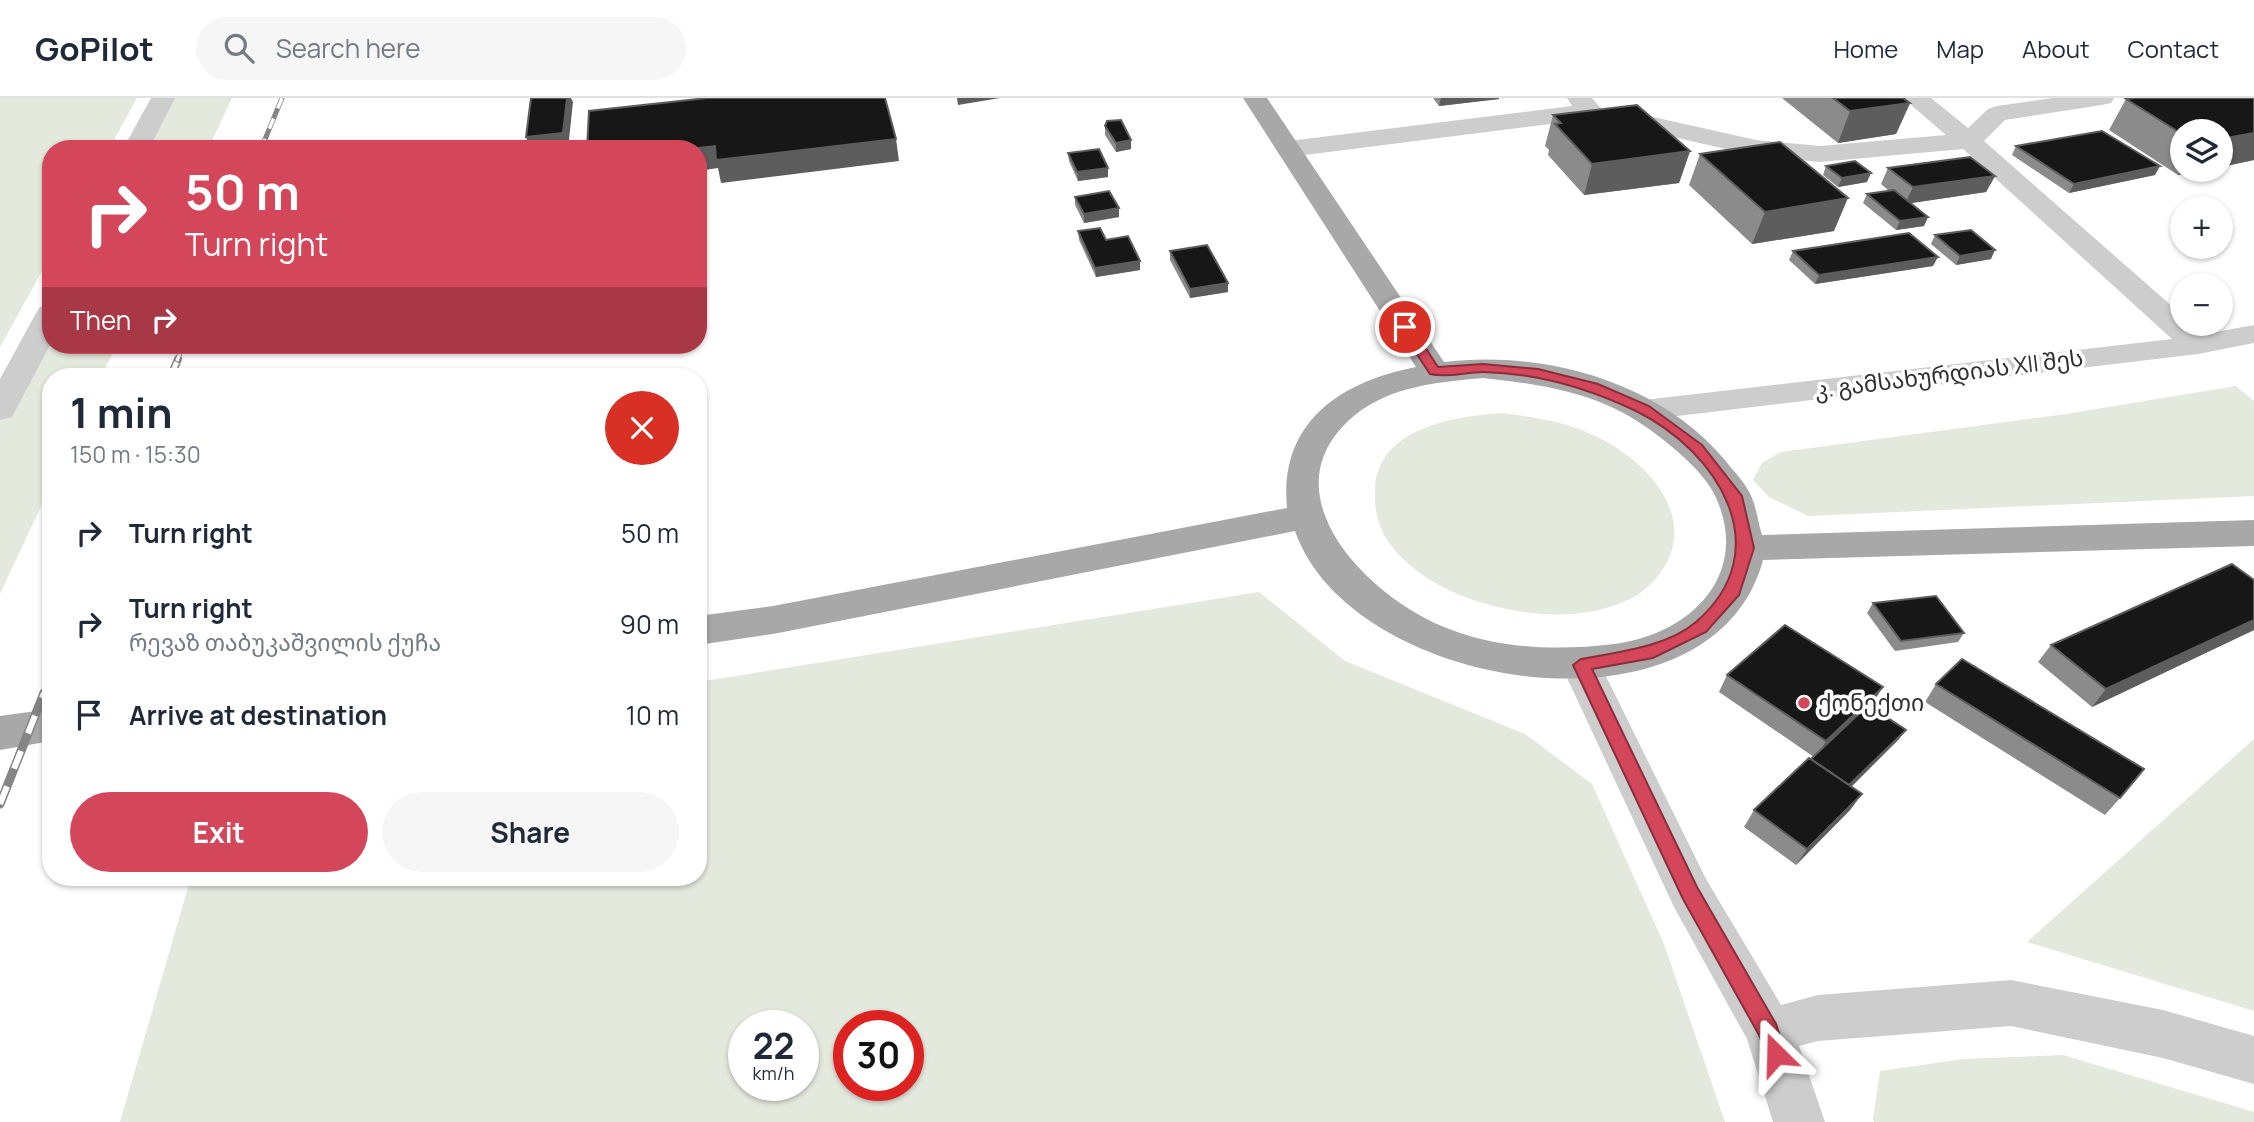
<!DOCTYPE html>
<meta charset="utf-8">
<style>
body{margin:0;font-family:Manrope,"Noto Sans Georgian",sans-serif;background:#f6f6f7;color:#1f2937;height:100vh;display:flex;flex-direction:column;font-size:26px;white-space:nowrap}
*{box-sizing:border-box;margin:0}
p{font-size:23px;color:#747a83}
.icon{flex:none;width:38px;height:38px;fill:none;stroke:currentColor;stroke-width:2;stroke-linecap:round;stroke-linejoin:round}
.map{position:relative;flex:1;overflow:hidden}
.side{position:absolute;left:42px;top:270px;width:665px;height:518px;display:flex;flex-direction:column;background:#fff;border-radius:28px;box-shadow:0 2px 5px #0004}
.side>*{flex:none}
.guide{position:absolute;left:42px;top:42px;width:665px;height:214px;border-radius:28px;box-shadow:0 2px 5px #0004;background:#d44659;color:#fff;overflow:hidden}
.tools{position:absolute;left:2170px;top:21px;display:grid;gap:14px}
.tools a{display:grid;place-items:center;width:63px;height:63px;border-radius:50%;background:#fff;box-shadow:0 2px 5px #0004;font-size:35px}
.speed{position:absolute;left:728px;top:912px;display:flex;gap:14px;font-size:35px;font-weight:700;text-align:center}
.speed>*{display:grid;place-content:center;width:91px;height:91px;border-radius:50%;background:#fff;box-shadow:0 2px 5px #0004;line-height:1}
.speed small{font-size:18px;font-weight:400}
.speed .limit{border:10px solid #d22;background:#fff;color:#111}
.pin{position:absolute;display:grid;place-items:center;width:60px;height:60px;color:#fff;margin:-30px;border:4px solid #fff;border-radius:50%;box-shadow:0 2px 7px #0007}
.me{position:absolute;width:77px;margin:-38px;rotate:338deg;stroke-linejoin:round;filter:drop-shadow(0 0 5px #0008)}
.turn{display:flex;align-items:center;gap:24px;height:147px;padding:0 28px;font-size:32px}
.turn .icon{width:91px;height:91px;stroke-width:2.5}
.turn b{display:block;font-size:49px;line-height:60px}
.then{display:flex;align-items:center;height:66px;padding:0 28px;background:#0003;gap:14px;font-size:26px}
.round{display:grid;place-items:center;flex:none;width:74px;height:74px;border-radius:37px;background:#f6f6f7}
.headline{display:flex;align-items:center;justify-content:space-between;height:119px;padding:0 28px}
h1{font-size:42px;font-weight:700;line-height:52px}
.cta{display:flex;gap:14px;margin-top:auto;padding:14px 28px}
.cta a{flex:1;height:80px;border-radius:42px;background:#d44659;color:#fff;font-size:28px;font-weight:700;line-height:80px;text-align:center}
.cta a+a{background:#f6f6f7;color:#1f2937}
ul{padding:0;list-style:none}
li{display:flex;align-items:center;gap:21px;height:91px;padding:0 28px}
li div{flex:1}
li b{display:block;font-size:26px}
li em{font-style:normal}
header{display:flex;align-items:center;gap:42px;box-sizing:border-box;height:98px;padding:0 35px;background:#fff;border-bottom:2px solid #e0e1e3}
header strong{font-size:33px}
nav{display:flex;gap:38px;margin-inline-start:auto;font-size:24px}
.search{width:490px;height:63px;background:#f6f6f7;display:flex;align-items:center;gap:18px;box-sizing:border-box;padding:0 24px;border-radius:38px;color:#747a83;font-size:26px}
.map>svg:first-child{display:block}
.green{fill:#e4e9dd;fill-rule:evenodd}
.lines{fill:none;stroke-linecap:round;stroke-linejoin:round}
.minor{fill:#cdcdcd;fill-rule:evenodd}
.major{fill:#a8a8a8;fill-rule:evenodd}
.rail-far2-casing{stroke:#858585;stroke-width:5}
.rail-far1-casing{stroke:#858585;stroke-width:8}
.rail-casing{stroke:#858585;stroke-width:9}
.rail-far2{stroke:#fff;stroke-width:3.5;stroke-dasharray:11;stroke-linecap:butt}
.rail-far1{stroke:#fff;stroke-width:5;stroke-dasharray:15;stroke-linecap:butt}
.rail{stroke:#fff;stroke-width:6;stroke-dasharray:19;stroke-linecap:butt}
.wall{fill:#8b8b8b}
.shaded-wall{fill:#5d5d5d}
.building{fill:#171717;stroke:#5d5d5d;stroke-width:2}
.route{fill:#d44659;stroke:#8a2e3a;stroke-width:2}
.poi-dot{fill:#d44659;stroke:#fff;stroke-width:2.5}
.labels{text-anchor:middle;stroke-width:7;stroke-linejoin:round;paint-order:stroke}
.street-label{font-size:23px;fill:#303030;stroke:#fff}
.poi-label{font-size:23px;fill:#303030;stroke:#fff;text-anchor:start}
</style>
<header>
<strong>GoPilot</strong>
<div class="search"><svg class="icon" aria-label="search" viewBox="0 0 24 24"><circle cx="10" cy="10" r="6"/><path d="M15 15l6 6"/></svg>Search here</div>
<nav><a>Home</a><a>Map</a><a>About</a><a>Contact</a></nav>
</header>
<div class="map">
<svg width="2254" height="1024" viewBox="0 0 2254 1024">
<rect width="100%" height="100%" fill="#fff"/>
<!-- green -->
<g class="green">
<path d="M0,0h137l-28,51h-58v106l-51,92z"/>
<path d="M163,0h69l-24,51h-72z"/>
<path d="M51,215v32h65l-14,31h-51v109l-51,109v-184z"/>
<path d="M2236,288l18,15v95l-446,20 -39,-19 -16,-17 9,-17 19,-11 285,-38z"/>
<path d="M1503,315c30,4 60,8 88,21 48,21 105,74 75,130 -8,14 -22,29 -38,36 -40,19 -88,17 -130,7 -39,-9 -83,-29 -108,-63 -12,-16 -16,-35 -15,-55 3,-62 80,-73 128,-76z"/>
<path d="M1259,494l86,69 180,73 67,50 72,160 61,178h-1605l71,-245h507v-195zM744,928h59v59h-59zM849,928h59v59h-59z"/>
<path d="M2254,641v272l-227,-69z"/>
<path d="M2063,957l191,57v10h-380l-1,-3 7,-48 83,-12z"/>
</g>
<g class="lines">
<!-- minor -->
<g class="minor">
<path d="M151,0h24l-26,51h-26z"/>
<path d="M1567,0h25l11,13 -4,5 -9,3 -301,38 -9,-2 -4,-6 4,-6 9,-2 283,-35z"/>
<path d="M1903,0h28l37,30 20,-19 9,-3 56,-8h61l-3,5 -9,2 -97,15 -21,21 198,174v9h11l12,10 49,-9v18l-56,11 -554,66 -12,-3 -5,-7 5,-7 12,-3 528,-61 -209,-190 -143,13 -64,-6 -152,-35 -4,-5 4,-5 9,-3 143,32 64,6 126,-11z"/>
<path d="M51,206v39l-39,74 -12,3v-41l36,-66 4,-6z"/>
<path d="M1581,552l14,4 111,225 75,126 37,-10 193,-15 152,30 91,26v48l-91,-26 -152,-32 -193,15 -19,5 26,76h-52l-26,-83 -73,-132 -113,-242 6,-11z"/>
</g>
<!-- major -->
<g class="major">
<path d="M1243,0h24l177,264c99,-12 214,19 280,97 10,13 22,24 28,39 5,12 6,25 10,37l492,-15v26l-491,14c-50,188 -412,133 -468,-29l-522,103 -75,11v-29l75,-10 514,-98c-8,-85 52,-126 129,-141zM1483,280c55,6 106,13 154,43 25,16 69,50 80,79 33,77 -29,135 -103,144 -57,7 -117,5 -170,-17 -78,-32 -181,-136 -89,-212 36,-29 84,-33 128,-37z"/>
<path d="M51,611v32l-51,9v-34z"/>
</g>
<!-- rail-far2 casing -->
<g class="rail-far2-casing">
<g id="rail-far2">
<path d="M261,51l21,-51"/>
<path d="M177,263l6,-16"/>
</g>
</g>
<!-- rail-far1 casing -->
<g class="rail-far1-casing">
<g id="rail-far1">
<path d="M171,278l7,-17"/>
<path d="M44,597l7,-18"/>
</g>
</g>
<!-- rail casing -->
<g class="rail-casing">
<path id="rail" d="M0,706l44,-111"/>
</g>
<!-- rail-far2 -->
<use href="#rail-far2" class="rail-far2"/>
<!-- rail-far1 -->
<use href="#rail-far1" class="rail-far1"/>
<!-- rail -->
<use href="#rail" class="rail"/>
</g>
<!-- wall -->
<g class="wall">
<path d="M1433,0h66v1l-60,7z"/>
<path d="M1782,0h121l7,5 -14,31 -58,9z"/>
<path d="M2254,0v62l-33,7v-36h-39v39h22l-26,5 -69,-45 17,-31z"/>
<path d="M1553,17l137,36 -11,32 -95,12 -36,-40 1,-5 -4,-4z"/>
<path d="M1105,28l26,14v9l-15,3 -11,-17z"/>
<path d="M2016,48l139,29 -86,18 -57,-38z"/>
<path d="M1068,55l40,24 -30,4 -9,-20z"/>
<path d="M1700,56l134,77 -82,13 -63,-59z"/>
<path d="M1826,68l41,16 -29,5 -15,-12z"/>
<path d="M1888,70l107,8 -9,16 -75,11 13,23 -28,4 -33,-27 4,-9 22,-3 -8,-7z"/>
<path d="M1075,99l44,20 -35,6 -9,-18z"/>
<path d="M1078,133l28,9 34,21v9l-44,7 -17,-37z"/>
<path d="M1935,137l56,24 -35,6 -25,-21z"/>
<path d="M1170,153l58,32v9l-38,6 -20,-38z"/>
<path d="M1793,153l140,15 -118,18 -26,-24z"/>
<path d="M2254,482v50l-162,77 -54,-45 13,-17z"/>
<path d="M1873,505l91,30 -6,9 -63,9 -28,-38z"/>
<path d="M1727,577l145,29 -2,3 29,32 -48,48 11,7 -12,16 -54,55 -52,-38 10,-17 60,-53 -95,-65z"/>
<path d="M1936,586l184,114 -15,17 -180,-113z"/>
</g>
<!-- shaded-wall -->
<g class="shaded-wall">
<path d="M567,0h4l2,4 -5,47h-38l-4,-12z"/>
<path d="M957,0h43l-42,7z"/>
<path d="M1441,0h58v1l-60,7z"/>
<path d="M1910,5l-14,31 -58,9 12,-32z"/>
<path d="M2254,35v27l-33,7v-28z"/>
<path d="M896,41l3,22 -178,22 -3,-15 -20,3v-22h-9l26,-3z"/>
<path d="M1131,42v9l-15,3v-9z"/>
<path d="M1690,53l-11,32 -95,12 8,-31z"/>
<path d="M2160,68l-5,9 -86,18 5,-9z"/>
<path d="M1108,70v9l-30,4 -1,-9z"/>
<path d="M2182,70v2h22l-26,5z"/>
<path d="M1871,75l-4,9 -29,5 4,-9z"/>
<path d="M1995,78l-9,16 -81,12 8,-17z"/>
<path d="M1848,100l-14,33 -82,13 13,-32z"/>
<path d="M1119,110v9l-35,6v-9z"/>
<path d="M1928,119l-4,9 -28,4 4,-9z"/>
<path d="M1995,152l-4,9 -35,6 4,-9z"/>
<path d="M1938,159l-5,9 -118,18 4,-9z"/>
<path d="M1140,163v9l-44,7 -1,-9z"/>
<path d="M1228,185v9l-38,6v-9z"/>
<path d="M2254,522v10l-162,77 14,-18z"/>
<path d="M1883,589l-11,17 -56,55 10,-18z"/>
<path d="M1906,632l-7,9 -62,62 5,-9z"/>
<path d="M1862,696l-12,16 -54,55 11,-16z"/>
</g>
<!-- building -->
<g class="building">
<path d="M531,0h36l-4,35 -37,4z"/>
<path d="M707,0h178l11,41 -180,21 -1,-14 -26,3h-102l2,-38z"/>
<path d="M1833,0h70l7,5 -60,8z"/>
<path d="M2134,0h120v35l-33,6v-8h-39v3l-56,-35z"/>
<path d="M1637,7l53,46 -98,13 -37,-40 6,-1 -8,-8z"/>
<path d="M1121,22l10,20 -15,3 -11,-17 2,-5z"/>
<path d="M2102,33l58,35 -86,18 -58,-38z"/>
<path d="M1780,44l68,56 -83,14 -65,-58z"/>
<path d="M1099,51l9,19 -31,4 -9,-19z"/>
<path d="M1970,59l25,19 -82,11 -25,-19z"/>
<path d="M1855,63l16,12 -29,5 -16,-12z"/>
<path d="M1894,92l34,27 -28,4 -33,-27z"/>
<path d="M1109,93l10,17 -35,6 -9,-17z"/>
<path d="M1100,130l6,12 22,-4 12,25 -45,7 -17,-37z"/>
<path d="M1971,132l24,20 -35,6 -25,-21z"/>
<path d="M1909,135l29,24 -119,18 -26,-24z"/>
<path d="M1207,147l21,38 -38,6 -20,-38z"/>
<path d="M2232,466l22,16v40l-148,69 -55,-44z"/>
<path d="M1936,498l28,37 -63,8 -28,-38z"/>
<path d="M1785,527l98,62 -57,54 -99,-66z"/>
<path d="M1962,561l182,110 -24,29 -184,-114z"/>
<path d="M1868,607l38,25 -57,55 -38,-26z"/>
<path d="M1809,660l53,36 -55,55 -53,-39z"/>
</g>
<!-- route -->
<path class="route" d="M1401,226h9l28,43 45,-3 55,5 60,15 51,22 53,39 40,51 12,52 -15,47 -33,37 -53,26 -61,11 105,218 79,137 10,30 -3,7 -7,3 -7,-3 -10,-26 -76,-136 -110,-234 8,-6c37,-7 86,-12 115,-37 84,-73 21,-171 -60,-211 -48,-23 -99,-38 -153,-39 -17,0 -36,6 -53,2l-31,-47z"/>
<!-- markers -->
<circle class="poi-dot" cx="1804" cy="605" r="7"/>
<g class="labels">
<!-- street labels -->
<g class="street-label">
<text transform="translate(1949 276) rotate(-7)" y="8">კ. გამსახურდიას XII შეს</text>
</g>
<!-- poi labels -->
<g class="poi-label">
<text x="1818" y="613">ქონექთი</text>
</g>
</g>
</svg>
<div class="tools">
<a><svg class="icon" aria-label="layers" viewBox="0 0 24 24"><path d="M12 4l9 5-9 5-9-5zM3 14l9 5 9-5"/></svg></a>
<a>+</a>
<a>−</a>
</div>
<div class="speed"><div>22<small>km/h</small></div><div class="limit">30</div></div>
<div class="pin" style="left:1405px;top:229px;background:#d93025"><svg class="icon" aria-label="arrive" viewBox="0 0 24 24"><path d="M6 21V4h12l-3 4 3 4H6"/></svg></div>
<svg class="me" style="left:1776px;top:956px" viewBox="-20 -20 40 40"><path d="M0-17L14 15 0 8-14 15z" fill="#d44659" stroke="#fff" stroke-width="4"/></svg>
<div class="guide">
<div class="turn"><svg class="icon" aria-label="right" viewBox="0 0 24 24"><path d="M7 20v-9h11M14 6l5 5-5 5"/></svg><div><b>50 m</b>Turn right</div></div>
<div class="then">Then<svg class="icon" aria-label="right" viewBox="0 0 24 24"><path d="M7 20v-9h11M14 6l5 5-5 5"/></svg></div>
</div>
<section class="side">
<div class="headline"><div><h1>1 min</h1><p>150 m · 15:30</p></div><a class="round" style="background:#d93025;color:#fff"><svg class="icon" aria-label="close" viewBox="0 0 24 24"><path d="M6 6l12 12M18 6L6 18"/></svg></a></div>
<ul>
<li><svg class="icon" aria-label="right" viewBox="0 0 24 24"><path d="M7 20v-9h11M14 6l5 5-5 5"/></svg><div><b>Turn right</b></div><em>50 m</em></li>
<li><svg class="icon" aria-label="right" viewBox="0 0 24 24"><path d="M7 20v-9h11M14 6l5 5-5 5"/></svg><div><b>Turn right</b><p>რევაზ თაბუკაშვილის ქუჩა</p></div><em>90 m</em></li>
<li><svg class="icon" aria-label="arrive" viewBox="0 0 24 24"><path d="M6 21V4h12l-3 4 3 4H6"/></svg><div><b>Arrive at destination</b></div><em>10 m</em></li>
</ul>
<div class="cta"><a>Exit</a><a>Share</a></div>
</section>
</div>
